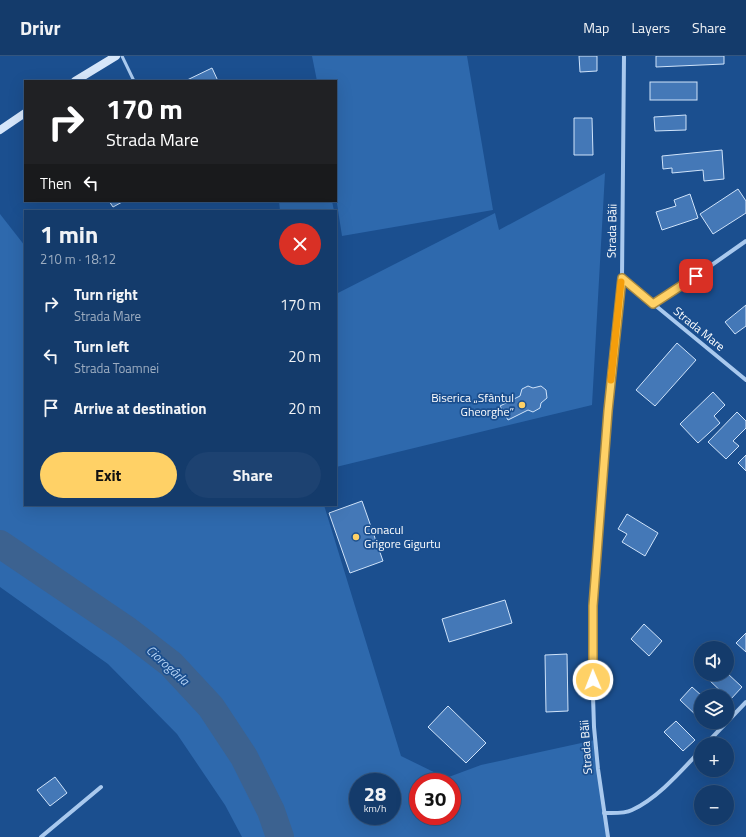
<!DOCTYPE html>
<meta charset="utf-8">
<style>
body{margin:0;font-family:"Titillium Web",sans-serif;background:#1d4271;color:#f1f3f6;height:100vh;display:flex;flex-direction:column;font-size:15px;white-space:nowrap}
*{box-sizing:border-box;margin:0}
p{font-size:13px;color:#9dadc1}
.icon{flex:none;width:22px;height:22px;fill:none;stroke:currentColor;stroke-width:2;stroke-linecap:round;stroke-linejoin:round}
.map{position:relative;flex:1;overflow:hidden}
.side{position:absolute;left:24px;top:154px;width:313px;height:296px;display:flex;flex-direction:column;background:#143b6b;border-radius:0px;box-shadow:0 4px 16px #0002,0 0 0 1px #33557e}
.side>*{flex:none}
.top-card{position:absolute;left:24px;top:24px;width:313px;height:122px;border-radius:0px;box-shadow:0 4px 16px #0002,0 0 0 1px #33557e;background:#202124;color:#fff;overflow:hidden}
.controls{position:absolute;left:694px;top:585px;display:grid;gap:8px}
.controls a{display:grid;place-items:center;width:40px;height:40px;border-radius:50%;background:#143b6b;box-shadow:0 4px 16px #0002,0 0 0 1px #33557e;font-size:20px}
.speed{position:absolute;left:349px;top:717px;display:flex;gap:8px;font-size:20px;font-weight:700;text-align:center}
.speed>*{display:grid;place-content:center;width:52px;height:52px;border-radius:50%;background:#143b6b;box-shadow:0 4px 16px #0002,0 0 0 1px #33557e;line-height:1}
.speed small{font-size:10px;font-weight:400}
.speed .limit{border:6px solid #d22;background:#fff;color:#111}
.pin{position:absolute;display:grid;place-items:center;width:34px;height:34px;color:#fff;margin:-17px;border-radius:8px;box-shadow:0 2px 6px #0006}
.me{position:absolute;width:44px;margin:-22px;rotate:359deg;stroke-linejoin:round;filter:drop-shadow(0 0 3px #0008)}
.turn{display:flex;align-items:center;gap:14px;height:84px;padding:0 16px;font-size:18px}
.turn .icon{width:52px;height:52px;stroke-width:2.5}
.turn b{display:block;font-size:28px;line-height:34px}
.then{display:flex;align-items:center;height:38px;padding:0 16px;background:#0003;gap:8px;font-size:15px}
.round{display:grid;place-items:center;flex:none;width:42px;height:42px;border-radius:21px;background:#1d4271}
.headline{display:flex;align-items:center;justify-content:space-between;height:68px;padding:0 16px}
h1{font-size:24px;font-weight:700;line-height:30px}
.action{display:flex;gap:8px;margin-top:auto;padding:8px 16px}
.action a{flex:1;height:46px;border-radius:24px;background:#ffd166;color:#111;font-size:16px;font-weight:700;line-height:46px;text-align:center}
.action a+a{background:#1d4271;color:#f1f3f6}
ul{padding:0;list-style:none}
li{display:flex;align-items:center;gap:12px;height:52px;padding:0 16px}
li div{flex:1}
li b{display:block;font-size:15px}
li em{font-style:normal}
header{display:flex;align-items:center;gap:24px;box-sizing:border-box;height:56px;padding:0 20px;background:#143b6b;border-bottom:1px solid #33557e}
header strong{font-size:19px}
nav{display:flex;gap:22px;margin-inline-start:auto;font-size:14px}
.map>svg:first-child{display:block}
.green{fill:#2e69ad;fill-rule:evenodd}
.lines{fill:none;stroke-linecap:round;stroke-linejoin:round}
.river{stroke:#3c6290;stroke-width:28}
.building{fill:#4478b7;stroke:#cfe3fa}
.lane{stroke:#a9c9ee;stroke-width:3}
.street{stroke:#a9c9ee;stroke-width:4}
.secondary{stroke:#d6e6fa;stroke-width:8}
.route-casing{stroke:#a68842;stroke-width:10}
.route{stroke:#ffd166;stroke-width:7}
.slow{stroke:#f59e0b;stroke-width:7}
.poi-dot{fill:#ffd166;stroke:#1b4f8f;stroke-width:1.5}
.labels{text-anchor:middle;stroke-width:3.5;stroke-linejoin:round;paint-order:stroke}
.street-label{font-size:12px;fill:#fff;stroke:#1b4f8f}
.poi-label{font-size:12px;fill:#fff;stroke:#1b4f8f;text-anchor:end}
.water-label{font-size:13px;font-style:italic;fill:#b5d3f5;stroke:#1b4f8f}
</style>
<header>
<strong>Drivr</strong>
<nav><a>Map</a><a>Layers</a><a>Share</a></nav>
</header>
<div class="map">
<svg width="746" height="781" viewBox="0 0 746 781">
<rect width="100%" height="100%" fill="#1b4f8f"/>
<!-- green -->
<g class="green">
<path d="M312,0h155l26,154 -151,26 -6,-39v-116h-19z"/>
<path d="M605,117l-13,232 -256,62v-173l159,-81 4,17z"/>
<path d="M279,145h53l2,10h-54z"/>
<path d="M0,158l25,32v259h299l77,251 45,22 35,-13 114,-25 13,97h-366l-17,-32 -48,-71 -69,-70 -108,-77zM358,726h34v34h-34zM418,726h34v34h-34z"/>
</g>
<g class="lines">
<!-- river -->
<path class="river" d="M0,488l127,86 44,34 40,43 33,50 27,54 9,26"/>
</g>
<!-- building -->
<g class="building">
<path d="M579,0h18v15l-17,1z"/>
<path d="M656,0h68v8l-68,3z"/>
<path d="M212,12l6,13h-33z"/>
<rect x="650" y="26" width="47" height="18"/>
<path d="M686,59v15l-31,1 -1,-14z"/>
<path d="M574,62h18l1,37h-19z"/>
<path d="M722,94l2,29 -20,2 -1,-11 -31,3v-5l-9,1 -1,-13z"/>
<path d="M738,133l8,12v12l-33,21 -13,-20z"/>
<path d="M690,138l8,24 -36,12 -6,-18 20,-6 -2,-6z"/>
<path d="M109,145h15l-11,6z"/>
<path d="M746,249v21l-11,8 -10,-12z"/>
<path d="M677,287l19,17 -41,46 -19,-16z"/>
<path d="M528,330l5,2 8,-2 5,4 1,8 -6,5 -1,5 -7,4 -5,-2 -20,10 -8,-14 20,-10 2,-7z"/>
<path d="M713,336l12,13 -11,11 6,7 -22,20 -18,-19z"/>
<path d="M737,356l9,9v7l-13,13 6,5 -13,13 -18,-17z"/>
<path d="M746,399v16l-8,-8z"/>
<path d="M362,445l21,60 -33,12 -21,-60z"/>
<path d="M627,458l31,19 -13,23 -23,-14 5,-8 -9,-5z"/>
<path d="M505,544l7,23 -63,19 -7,-23z"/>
<path d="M644,568l18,17 -13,15 -18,-17z"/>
<path d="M746,577v19l-10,-9z"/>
<path d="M567,598l1,57 -22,1 -1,-57z"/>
<path d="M727,617l15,14 -12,13 -24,-23 3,-3h18z"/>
<path d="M692,631l10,9h-1v19l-3,2 -18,-17z"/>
<path d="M448,650l38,37 -20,20 -38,-36z"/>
<path d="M676,665l19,19 -12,11 -19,-19z"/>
<path d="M55,721l12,16 -17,13 -13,-16z"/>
</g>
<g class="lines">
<!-- lane -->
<path class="lane" d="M122,0l12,25"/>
<!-- street -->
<g class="street">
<path d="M622,222l124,102"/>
<path d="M653,248l43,-28 50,-35"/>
<path d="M706,688l40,-42"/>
<path d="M604,757c9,0 20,1 28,-3 26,-12 49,-39 69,-60"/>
<path d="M41,781l60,-50"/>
<path d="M608,781l-10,-68 -4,-42 -2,-63 1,-58 15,-195 14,-133 2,-222"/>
</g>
<!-- secondary -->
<g class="secondary">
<path d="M75,25l41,-25"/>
<path d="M0,74l25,-17"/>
</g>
</g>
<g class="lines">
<!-- route casing -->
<g class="route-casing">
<path id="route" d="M593,624v-74l15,-195 14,-133 31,26 43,-28"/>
</g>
<!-- route -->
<use href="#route" class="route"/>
<!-- slow -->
<path class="slow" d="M611,324l10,-98"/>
</g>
<!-- markers -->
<g class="poi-dot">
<circle cx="522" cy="349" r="4"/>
<circle cx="356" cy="481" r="4"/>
</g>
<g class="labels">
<!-- street labels -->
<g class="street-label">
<text transform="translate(612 175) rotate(-89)" y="4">Strada Băii</text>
<text transform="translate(699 273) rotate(39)" y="4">Strada Mare</text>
<text transform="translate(586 691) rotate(-94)" y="4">Strada Băii</text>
</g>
<!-- poi labels -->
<g class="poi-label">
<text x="514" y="346">Biserica „Sfântul<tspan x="514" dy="14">Gheorghe”</tspan></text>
<text x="364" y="478" text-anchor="start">Conacul<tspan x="364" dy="14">Grigore Gigurtu</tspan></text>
</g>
<!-- water labels -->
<g class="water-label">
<text transform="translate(168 609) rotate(42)" y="5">Ciorogârla</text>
</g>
</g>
</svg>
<div class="controls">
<a><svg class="icon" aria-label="sound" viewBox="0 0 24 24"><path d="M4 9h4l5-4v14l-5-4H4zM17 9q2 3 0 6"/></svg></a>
<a><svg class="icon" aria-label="layers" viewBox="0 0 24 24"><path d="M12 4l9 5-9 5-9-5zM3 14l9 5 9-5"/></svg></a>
<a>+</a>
<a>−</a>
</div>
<div class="speed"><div>28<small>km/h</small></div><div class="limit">30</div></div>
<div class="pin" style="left:696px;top:220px;background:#d93025"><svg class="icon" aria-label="arrive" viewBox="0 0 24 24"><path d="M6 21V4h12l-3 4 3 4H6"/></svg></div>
<svg class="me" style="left:593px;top:624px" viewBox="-20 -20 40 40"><circle r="17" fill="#ffd166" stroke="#fff" stroke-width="3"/><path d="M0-11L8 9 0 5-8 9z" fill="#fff"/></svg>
<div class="top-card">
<div class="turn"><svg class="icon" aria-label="right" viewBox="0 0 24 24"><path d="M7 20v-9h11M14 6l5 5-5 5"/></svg><div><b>170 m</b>Strada Mare</div></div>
<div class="then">Then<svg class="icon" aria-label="left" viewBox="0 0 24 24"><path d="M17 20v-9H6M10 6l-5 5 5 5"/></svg></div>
</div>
<section class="side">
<div class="headline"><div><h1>1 min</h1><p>210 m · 18:12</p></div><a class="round" style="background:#d93025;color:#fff"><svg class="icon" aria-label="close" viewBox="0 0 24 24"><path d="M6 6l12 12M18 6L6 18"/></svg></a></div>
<ul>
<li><svg class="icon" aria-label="right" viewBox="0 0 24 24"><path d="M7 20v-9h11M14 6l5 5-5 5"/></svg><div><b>Turn right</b><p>Strada Mare</p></div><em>170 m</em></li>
<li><svg class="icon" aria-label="left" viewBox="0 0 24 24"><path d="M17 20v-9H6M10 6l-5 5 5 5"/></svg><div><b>Turn left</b><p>Strada Toamnei</p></div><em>20 m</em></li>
<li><svg class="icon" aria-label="arrive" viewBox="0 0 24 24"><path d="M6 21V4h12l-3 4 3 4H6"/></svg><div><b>Arrive at destination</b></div><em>20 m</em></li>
</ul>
<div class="action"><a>Exit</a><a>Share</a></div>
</section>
</div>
